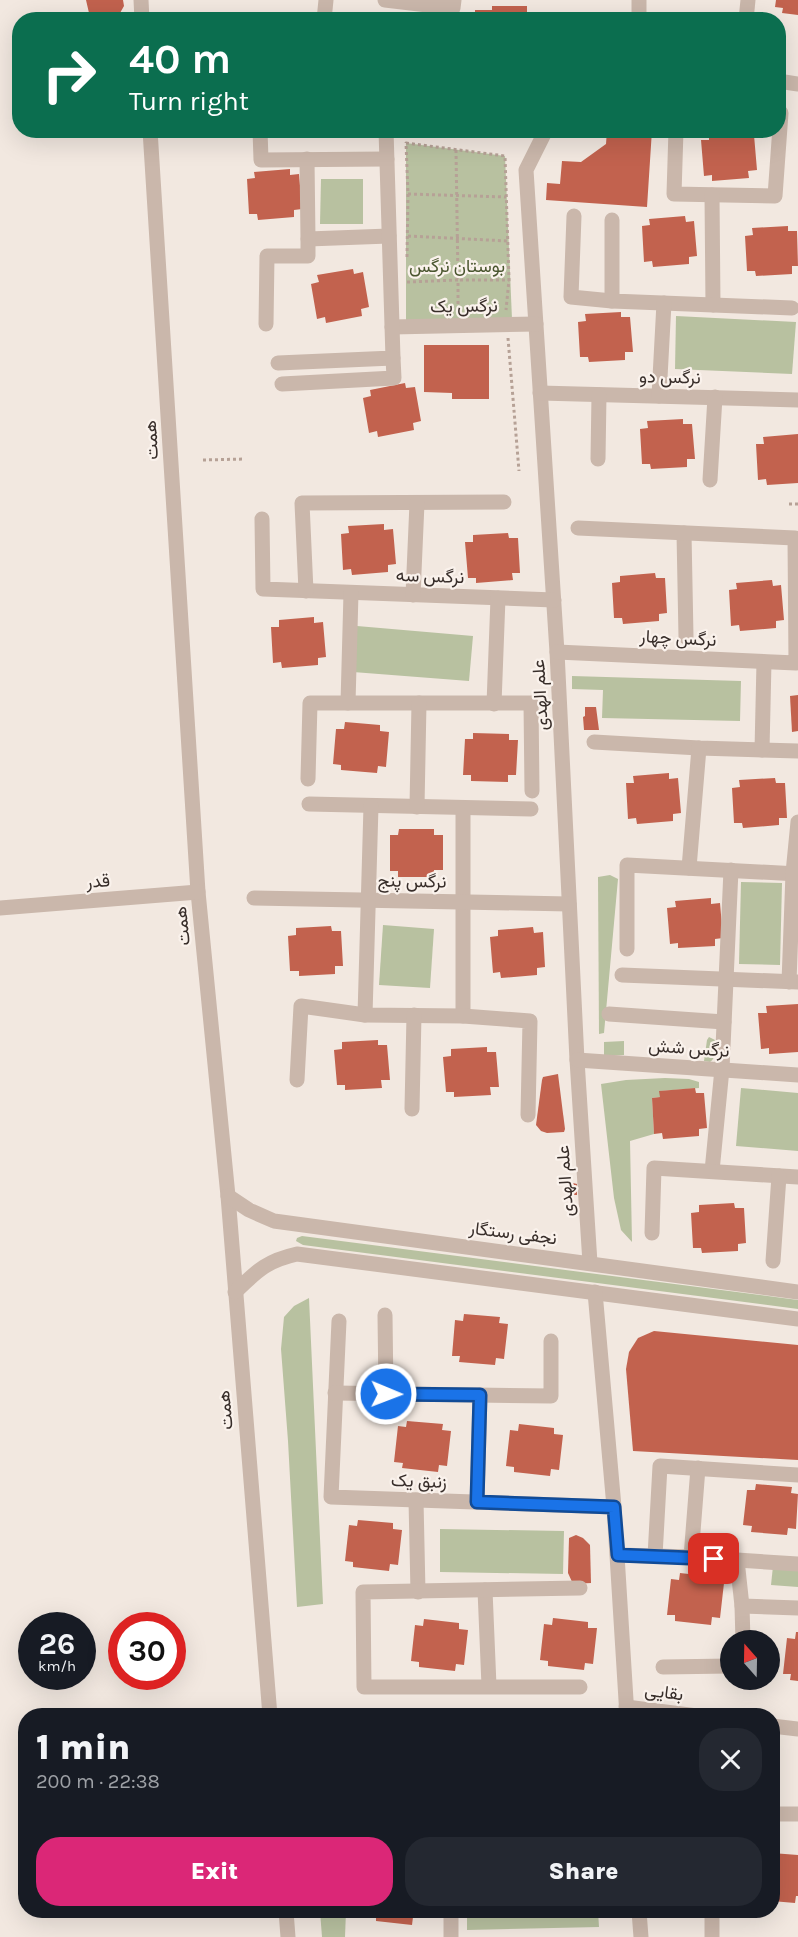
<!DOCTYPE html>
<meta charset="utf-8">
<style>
body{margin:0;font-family:Karla,Vazirmatn,sans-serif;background:#242831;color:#f1f3f6;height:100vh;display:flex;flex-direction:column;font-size:22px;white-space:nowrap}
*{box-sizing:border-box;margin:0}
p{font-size:20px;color:#9ea1a6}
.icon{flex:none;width:33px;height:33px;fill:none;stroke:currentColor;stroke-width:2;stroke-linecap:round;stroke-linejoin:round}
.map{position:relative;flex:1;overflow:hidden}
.drawer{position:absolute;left:18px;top:1708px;width:762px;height:210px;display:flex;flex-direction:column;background:#171b24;border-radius:24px;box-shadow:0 6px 24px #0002}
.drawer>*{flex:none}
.banner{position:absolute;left:12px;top:12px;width:774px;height:126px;border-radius:24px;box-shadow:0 6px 24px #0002;background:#0b6e4f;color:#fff;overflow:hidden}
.needle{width:39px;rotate:340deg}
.controls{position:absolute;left:720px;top:1630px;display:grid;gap:12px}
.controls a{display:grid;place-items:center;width:60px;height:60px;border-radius:50%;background:#171b24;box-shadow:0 6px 24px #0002;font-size:30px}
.speed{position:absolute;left:18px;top:1612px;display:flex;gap:12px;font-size:30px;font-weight:700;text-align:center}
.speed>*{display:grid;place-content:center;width:78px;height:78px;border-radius:50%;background:#171b24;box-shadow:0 6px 24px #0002;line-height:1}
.speed small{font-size:15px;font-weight:400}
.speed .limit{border:9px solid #d22;background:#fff;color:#111}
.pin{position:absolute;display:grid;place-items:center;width:51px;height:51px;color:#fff;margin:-26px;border-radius:12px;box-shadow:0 3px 9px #0006}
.me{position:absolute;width:66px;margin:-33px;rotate:91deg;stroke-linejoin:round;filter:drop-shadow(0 0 4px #0008)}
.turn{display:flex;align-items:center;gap:21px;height:126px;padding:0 18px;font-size:27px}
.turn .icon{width:78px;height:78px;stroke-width:2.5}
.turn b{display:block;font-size:42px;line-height:51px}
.round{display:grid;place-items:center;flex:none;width:63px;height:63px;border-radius:24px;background:#242831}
.head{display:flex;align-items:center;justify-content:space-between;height:102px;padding:0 18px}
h1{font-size:36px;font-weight:800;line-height:45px}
.cta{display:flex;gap:12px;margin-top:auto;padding:12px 18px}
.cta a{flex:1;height:69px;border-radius:24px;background:#db2777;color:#fff;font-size:24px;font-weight:800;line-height:69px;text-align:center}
.cta a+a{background:#242831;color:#f1f3f6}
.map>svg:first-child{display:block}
.green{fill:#b8c1a0}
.building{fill:#c2624e}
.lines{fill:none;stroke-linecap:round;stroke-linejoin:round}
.path{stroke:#b6a196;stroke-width:3;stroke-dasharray:3 3;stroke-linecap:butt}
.minor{stroke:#cab7ab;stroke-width:15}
.route-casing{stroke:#114b97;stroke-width:15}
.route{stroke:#1a73e8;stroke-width:10}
.labels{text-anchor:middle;stroke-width:4.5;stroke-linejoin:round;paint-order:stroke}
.park-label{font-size:18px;fill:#4a562f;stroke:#faf2ec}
.street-label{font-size:18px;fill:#382e2a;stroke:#faf2ec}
</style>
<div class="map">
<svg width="798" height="1937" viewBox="0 0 798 1937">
<rect width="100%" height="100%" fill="#f2e8e0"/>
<!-- green -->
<g class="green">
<path d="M406,143l99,13 7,163 -106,1z"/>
<path d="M321,179h42v45h-43z"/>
<path d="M676,316l120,6 -4,52 -117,-5z"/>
<path d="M357,626l116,10 -4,45 -116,-9z"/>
<path d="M572,676l169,5 -1,40 -138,-3 1,-28 -31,-1z"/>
<path d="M610,875l8,4 -14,154 -5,1 -1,-157z"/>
<path d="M741,882l41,1 -2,82 -41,-1z"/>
<path d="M383,925l51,4 -4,59 -51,-3z"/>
<path d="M709,1037l6,3c3,7 1,18 -5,22l-6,-1 3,-21z"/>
<path d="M624,1041v14l-20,1v-14z"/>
<path d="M665,1078l24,1 10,3v6l-39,3v6l-8,1 2,36 -24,7 2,101 -11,-12 -7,-32 -13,-114 25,-4z"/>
<path d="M741,1088l57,5v58l-62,-5z"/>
<path d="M302,1236l496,64v9l-495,-64 -7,-4 1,-3z"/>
<path d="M309,1298l14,306 -26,3 -9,-166 -7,-92 3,-32 10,-11z"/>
<path d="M440,1529l124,2 -1,43 -123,-2z"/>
<path d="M773,1566l25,2v19l-27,-2z"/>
<path d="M320,1911h26l-1,26h-23z"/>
<path d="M467,1911h131l1,16 -132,3z"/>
</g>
<!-- building -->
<g class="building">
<path d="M86,0h37l1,6 -8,14h-32l5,-7z"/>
<path d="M776,0h22v15l-16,-2 1,-5 -8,-1z"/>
<path d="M492,6h35v14h-52v-10h17z"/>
<path d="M607,130h45l-5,77 -101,-7 1,-17 13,1 2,-23 19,1 25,-18z"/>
<path d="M745,130v6l9,-1 3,35 -9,1 1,7 -37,3v-6l-8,1 -3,-36h8v-7z"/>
<path d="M290,169v6l9,-1 3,35 -8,1v7l-36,3 -1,-6h-8l-2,-35 8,-1 -1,-6z"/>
<path d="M685,216l1,6 8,-1 3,35 -8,1v7l-36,3 -1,-6 -8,1 -2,-36 8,-1 -1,-6z"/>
<path d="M788,226v5h9l1,35h-6v8l-36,2 -1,-5h-8l-2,-35 8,-1 -1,-7z"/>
<path d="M353,269l1,5 9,-2 6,35 -8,2 1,7 -36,7 -1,-6 -8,2 -6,-35 8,-2 -2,-7z"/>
<path d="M621,312v5h9l3,35h-8v8l-36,2 -1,-5h-8l-2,-35 8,-1 -1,-7z"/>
<path d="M424,345h65v54h-37v-6l-28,-1z"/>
<path d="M405,383l1,5 9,-1 6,34 -8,2 1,7 -36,7 -1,-6 -8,2 -6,-35 8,-2 -1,-6z"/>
<path d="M683,419v5h9l3,35h-8v8l-36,2 -1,-5h-8l-2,-35 8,-1 -1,-7z"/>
<path d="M798,434v49l-31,2 -1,-6 -8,1 -2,-36h8l-1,-7z"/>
<path d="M384,524v6l9,-1 3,35 -8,1v7l-36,3 -1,-6 -8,1 -2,-36 8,-1 -1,-7z"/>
<path d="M508,533l1,5h9l2,35h-8l1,7 -37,3v-5h-8l-3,-36h8v-7z"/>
<path d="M655,573l1,5h9l2,35 -8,1v7l-36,3 -1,-6h-8l-2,-35 8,-1v-6z"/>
<path d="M772,580l1,6 8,-1 3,35 -8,1v7l-36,3 -1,-6 -8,1 -2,-36 8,-1 -1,-6z"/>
<path d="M314,617v6l9,-1 3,35 -8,1v7l-36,3 -1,-6 -8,1 -2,-36h8v-7z"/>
<path d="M798,695v36l-6,1 -2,-36z"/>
<path d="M585,707h11l3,23h-15l-1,-13 2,-1z"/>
<path d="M345,722l35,3v6l9,1 -3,35 -8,-1 -1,7 -36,-3v-5l-8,-1 3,-35h8z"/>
<path d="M473,733l36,1v6h9l-2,35h-8v7l-37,-1v-6h-8l2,-36h8z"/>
<path d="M669,773v6l9,-1 3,35 -8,1v7l-36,3 -1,-6 -8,1 -2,-36h8l-1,-7z"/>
<path d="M775,778l1,5h9l2,35h-8v7l-36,3 -1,-5h-8l-2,-35 8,-1 -1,-7z"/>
<path d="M399,829h35v6h9v35h-9v7h-36v-6h-8v-36h8z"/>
<path d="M711,898v6l9,-1 3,35 -8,1v7l-37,2v-5l-8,1 -3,-36 9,-1 -1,-6z"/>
<path d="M331,926l1,5h9l2,35h-8v8l-36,2v-5h-9l-2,-35 8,-1v-7z"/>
<path d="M533,927l1,6 9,-1 2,35 -8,1v7l-36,3 -1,-6 -7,1 -3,-36 8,-1v-6z"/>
<path d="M798,1004v48l-29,2v-6l-8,1 -3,-36h9l-1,-7z"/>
<path d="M378,1040v5h9l3,35h-9l1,8 -37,2v-5h-8l-3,-35 8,-1v-7z"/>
<path d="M487,1047v5h9l3,35h-9l1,8 -37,2v-5h-8l-3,-35 8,-1v-7z"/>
<path d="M558,1074l7,55 -1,3 -17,1 -6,-2 -5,-6 6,-45 1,-3z"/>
<path d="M695,1088l1,5h8l3,35 -8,1v7l-36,3 -1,-6 -8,1 -2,-36 8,-1 -1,-6z"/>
<path d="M573,1183l4,1v11h-4z"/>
<path d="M734,1203l1,5h9l2,35 -8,1v7l-36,2 -1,-5h-8l-2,-35 8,-1v-7z"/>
<path d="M464,1314l36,3 -1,6 9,1 -4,35 -8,-1 -1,7 -36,-3 1,-6h-8l3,-36 8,1z"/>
<path d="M654,1331l144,14v115l-165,-9 -7,-82 3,-17 9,-14z"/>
<path d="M407,1421l36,3 -1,6 9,1 -4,35 -8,-1 -1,7 -36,-4 1,-5 -9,-1 4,-36 8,1z"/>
<path d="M519,1424l35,4v6l9,1 -4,35 -8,-1 -1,7 -36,-4v-5l-8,-1 4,-36 8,1z"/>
<path d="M756,1484l36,3 -1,6 7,1 -2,35 -8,-1 -1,7 -36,-3 1,-6 -9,-1 4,-35h8z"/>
<path d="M358,1520l35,3v6l9,1 -4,35 -8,-1 -1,7 -36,-4v-5l-8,-1 4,-36 8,1z"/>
<path d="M576,1535l7,3 7,7 1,38 -18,1 -5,-11 1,-35z"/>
<path d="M680,1573l35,4v5l9,1 -4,35 -8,-1 -1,8 -36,-4v-6h-8l4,-36 8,1z"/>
<path d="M553,1618l35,4v6h9l-4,36 -8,-1 -1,7 -36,-4v-5l-8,-1 4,-36 8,1z"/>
<path d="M424,1619l35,4v6l9,1 -4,35 -8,-1 -1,7 -36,-4v-5l-8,-1 4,-36 8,1z"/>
<path d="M796,1632h2v49l-8,-1 1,-6h-8l4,-36 8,1z"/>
<path d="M772,1853l26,2v41h-2l-1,7 -23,-2z"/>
<path d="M369,1911h53l-1,7 -8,-1 -1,8 -36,-4v-6l-8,-1z"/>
</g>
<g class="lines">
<!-- path -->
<g class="path">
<path d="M456,150l2,130h51"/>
<path d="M408,194l98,3"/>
<path d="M408,236l100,5"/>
<path d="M407,257l1,-63 -2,-51 99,13 4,124 -3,30"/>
<path d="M407,282l51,-2v31"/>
<path d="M508,338l11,133"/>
<path d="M203,460l42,-1"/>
<path d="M789,504h9"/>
</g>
<!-- minor -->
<g class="minor">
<path d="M141,0l1,20"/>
<path d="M385,0l68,8 1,-8"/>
<path d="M324,20l2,-20"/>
<path d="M639,20v-20"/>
<path d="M746,20l2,-20"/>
<path d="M778,81l20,3"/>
<path d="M150,130l48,762 30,304 42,520"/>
<path d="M260,130l1,30 126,-1"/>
<path d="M546,130l-20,40 31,482 20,408 13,203"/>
<path d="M676,130l-2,64 101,2 6,-83"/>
<path d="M307,159l1,80 81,-3"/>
<path d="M712,195l1,110"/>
<path d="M574,216l-3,81 41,4"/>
<path d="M612,220v81l180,7"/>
<path d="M266,324l1,-68h41v-17"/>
<path d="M392,327l144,-3"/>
<path d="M278,363l115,-5 -7,-228"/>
<path d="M282,384l112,-6 -1,-20"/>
<path d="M540,393l258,7"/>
<path d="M659,396l5,-93"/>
<path d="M598,459l1,-64"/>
<path d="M710,480l5,-83"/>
<path d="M262,519l1,70 291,11"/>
<path d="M684,533l2,104"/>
<path d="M306,591l-4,-88 202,-1"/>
<path d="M413,595l4,-92"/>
<path d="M557,652l239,11 -1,-125 -217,-10"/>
<path d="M348,703l3,-110"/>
<path d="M494,704l4,-106"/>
<path d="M594,742l105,6 99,3"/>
<path d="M762,750l2,-88"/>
<path d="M308,779l2,-76h221l1,88"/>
<path d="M309,804l222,5"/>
<path d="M417,807l2,-104"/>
<path d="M463,808v208"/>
<path d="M689,868l10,-120"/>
<path d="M254,898l315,6"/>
<path d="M0,908l198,-16"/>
<path d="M627,949v-84l171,9"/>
<path d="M622,975l176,7"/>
<path d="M789,982l4,-109 5,-51"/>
<path d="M609,1014l115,8"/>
<path d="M365,1015l6,-209"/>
<path d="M577,1060l221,15"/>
<path d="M297,1080l4,-74 64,9 98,1 67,5 -2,94"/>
<path d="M412,1109l2,-94"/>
<path d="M712,1171l10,-102 9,-199"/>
<path d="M228,1196l21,14 25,11 524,71"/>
<path d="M652,1233l2,-65 144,9"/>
<path d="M773,1261l6,-85"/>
<path d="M235,1292c22,-21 31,-31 62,-38l501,65"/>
<path d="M595,1292l19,215 13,209"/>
<path d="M385,1315l1,79"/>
<path d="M339,1321l-8,176 283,10"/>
<path d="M335,1393l216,3v-55"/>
<path d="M416,1500l2,92"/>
<path d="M477,1502l3,-107"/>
<path d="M618,1555l73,2 107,7"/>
<path d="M655,1556l5,-90 138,9"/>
<path d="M691,1557l7,-89"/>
<path d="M737,1560l5,46 1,35"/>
<path d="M485,1590l4,96"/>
<path d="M742,1606l56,2"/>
<path d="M663,1667l67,-1"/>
<path d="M580,1687h-216l-1,-95 217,-4"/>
<path d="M626,1707l71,9"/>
<path d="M772,1726l26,3"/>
<path d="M772,1814h26"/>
<path d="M286,1911l2,26"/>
<path d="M451,1911v26"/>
<path d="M639,1911l2,26"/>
<path d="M712,1911v26"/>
</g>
</g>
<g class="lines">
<!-- route casing -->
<g class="route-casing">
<path id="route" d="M386,1394l94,1 -3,107 137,5 4,48 96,4"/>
</g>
<!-- route -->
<use href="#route" class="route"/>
</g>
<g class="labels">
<!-- park labels -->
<g class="park-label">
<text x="457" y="272">بوستان نرگس</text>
</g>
<!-- street labels -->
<g class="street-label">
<text transform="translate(464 306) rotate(-1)" y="6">نرگس یک</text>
<text transform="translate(670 377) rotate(1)" y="6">نرگس دو</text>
<text transform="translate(151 440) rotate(-93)" y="6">همت</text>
<text transform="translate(430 576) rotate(2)" y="6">نرگس سه</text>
<text transform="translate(678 638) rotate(3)" y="6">نرگس چهار</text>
<text transform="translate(540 695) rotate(-93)" y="6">علم الهدی</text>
<text transform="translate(98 881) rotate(-5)" y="6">قدر</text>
<text transform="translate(412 881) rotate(1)" y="6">نرگس پنج</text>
<text transform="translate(182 926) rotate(-96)" y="6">همت</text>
<text transform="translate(689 1048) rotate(4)" y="6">نرگس شش</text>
<text transform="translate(565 1181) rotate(-94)" y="6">علم الهدی</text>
<text transform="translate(513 1233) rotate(7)" y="6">نجفی رستگار</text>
<text transform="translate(225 1410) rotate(-95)" y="6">همت</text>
<text transform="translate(419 1481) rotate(2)" y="6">زنبق یک</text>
<text transform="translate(664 1692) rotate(7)" y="6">بقایی</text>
</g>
</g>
</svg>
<div class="controls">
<a><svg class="needle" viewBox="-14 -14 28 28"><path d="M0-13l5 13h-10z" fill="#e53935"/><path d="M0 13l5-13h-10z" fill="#9ea1a6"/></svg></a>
</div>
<div class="speed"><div>26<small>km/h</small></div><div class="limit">30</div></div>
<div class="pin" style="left:714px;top:1559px;background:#d93025"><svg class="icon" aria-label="arrive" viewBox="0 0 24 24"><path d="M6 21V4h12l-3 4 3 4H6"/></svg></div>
<svg class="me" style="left:386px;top:1394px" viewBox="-20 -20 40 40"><circle r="17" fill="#1a73e8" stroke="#fff" stroke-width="3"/><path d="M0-11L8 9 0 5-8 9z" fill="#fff"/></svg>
<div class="banner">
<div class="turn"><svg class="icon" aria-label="right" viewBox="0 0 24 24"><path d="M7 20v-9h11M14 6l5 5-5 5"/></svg><div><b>40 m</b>Turn right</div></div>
</div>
<section class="drawer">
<div class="head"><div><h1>1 min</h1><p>200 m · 22:38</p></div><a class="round"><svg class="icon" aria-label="close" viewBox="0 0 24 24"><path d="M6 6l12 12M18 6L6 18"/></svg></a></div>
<div class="cta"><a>Exit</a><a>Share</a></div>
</section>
</div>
